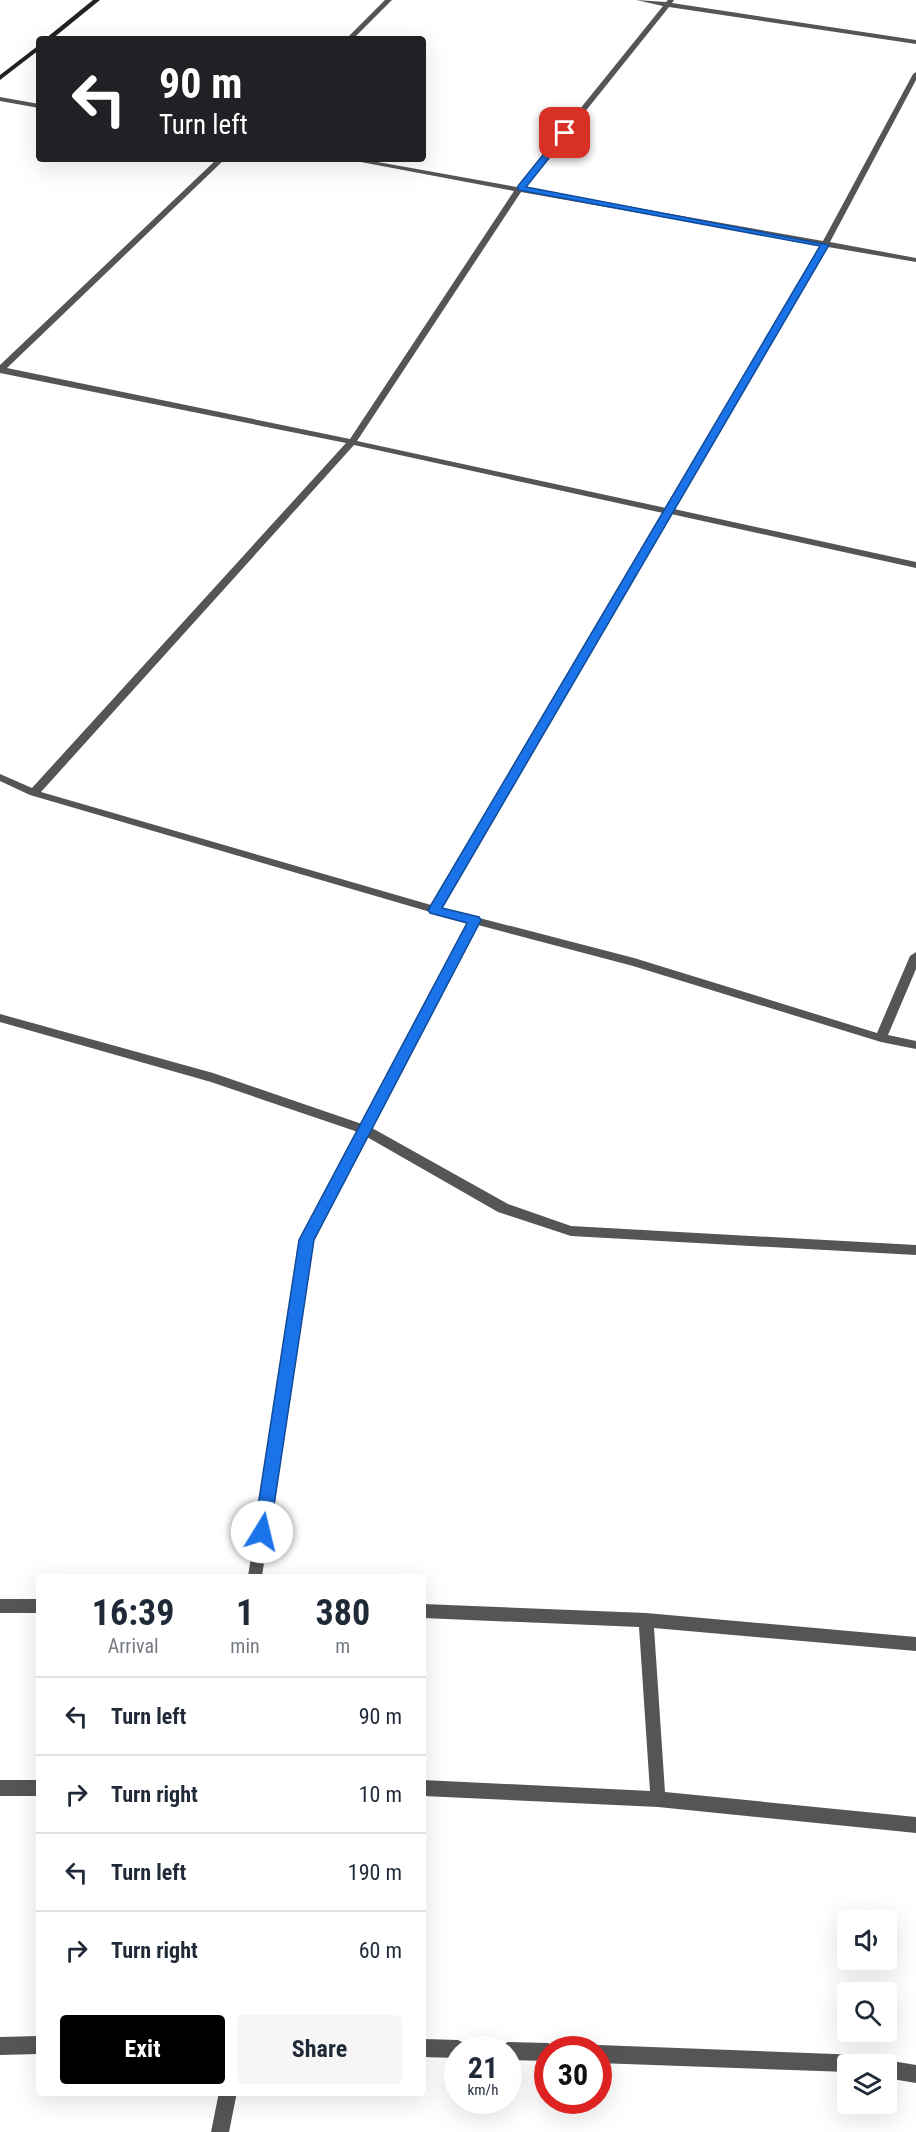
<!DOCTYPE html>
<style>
body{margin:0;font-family:"Roboto Condensed",sans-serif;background:#f6f6f7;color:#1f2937;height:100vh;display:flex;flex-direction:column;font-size:22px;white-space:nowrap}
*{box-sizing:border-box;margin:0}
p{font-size:20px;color:#747a83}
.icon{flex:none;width:33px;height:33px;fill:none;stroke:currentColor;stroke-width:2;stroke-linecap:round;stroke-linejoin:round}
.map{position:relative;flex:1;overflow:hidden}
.details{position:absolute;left:36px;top:1574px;width:390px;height:522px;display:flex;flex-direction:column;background:#fff;border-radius:6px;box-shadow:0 6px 24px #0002}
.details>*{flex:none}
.guide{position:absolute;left:36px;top:36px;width:390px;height:126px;border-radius:6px;box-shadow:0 6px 24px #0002;background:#202124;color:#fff;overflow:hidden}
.controls{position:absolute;left:837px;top:1910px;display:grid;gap:12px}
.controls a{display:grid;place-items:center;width:60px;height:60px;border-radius:6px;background:#fff;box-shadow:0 6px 24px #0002;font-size:30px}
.speed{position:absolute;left:444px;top:2036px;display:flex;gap:12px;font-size:30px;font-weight:700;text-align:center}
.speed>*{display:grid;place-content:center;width:78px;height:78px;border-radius:50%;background:#fff;box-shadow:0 6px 24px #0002;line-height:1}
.speed small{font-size:15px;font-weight:400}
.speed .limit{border:9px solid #d22;background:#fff;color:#111}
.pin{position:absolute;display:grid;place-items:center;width:51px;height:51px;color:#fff;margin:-26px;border-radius:12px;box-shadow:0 3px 9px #0006}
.me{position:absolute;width:66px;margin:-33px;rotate:9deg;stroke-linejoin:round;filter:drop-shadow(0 0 4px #0008)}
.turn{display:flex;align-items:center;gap:21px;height:126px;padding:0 24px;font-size:27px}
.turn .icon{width:78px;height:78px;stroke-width:2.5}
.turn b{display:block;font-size:42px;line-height:51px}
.eta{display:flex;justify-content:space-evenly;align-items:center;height:102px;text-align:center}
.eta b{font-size:36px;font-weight:700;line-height:42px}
.primary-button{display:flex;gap:12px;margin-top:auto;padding:12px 24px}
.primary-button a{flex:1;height:69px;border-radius:6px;background:#000;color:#fff;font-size:24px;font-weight:700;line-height:69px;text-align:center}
.primary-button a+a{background:#f6f6f7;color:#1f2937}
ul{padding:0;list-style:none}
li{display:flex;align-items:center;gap:18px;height:78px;padding:0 24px;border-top:2px solid #e0e1e3}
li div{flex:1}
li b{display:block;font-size:22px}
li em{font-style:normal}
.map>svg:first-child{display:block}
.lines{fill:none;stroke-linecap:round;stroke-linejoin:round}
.street{fill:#555;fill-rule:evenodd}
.secondary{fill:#222;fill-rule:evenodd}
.route{fill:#1a73e8;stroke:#114b97;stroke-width:1.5}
</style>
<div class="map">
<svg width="916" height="2132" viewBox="0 0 916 2132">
<rect width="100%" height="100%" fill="#fff"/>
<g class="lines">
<!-- street -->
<g class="street">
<path d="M385,0h7l-39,39h-7z"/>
<path d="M636,0l30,2 2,-2h6l-2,3 244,37v4l-247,-37 -145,181 299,53 90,-167 3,-2v8l-86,162 86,16v4l-88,-15 -154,262 242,53v6l-245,-54 -230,394 193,50 243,75 33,-77 6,-4v17l-28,66 28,6v8l-35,-7 -248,-76 -155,-41 -106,203 136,76 63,22 345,19v10l-345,-19 -73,-24 -131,-75 -54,103 -51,336h-14l53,-336 57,-108 -147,-50 -211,-60v-8l213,59 149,51 106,-201 -438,-128 -30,-14v-7l32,14 314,-345 -346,-70v-8l217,-206h8l-218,209 343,71 164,-248 -169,-32h16l156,28 146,-181zM521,192l300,53 -155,263 -309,-67zM354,445l309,68 -232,392 -390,-113z"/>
<path d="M0,97l39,7v4l-39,-7z"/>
<rect x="0" y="1599" width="39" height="14"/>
<path d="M423,1604l223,9 270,24v14l-262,-23 11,164 251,25v16l-258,-26 -235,-11v-16l227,11 -11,-164 -216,-9z"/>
<rect x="0" y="1780" width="39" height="16"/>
<path d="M39,2036v18l-39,1v-18z"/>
<path d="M423,2039l35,1 6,3 3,6h-9v9l-35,-1z"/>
<path d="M508,2042l40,1 6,3 1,3h-7v12l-40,-1v-11h-8l2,-4z"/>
<path d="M598,2045l262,10 6,3 3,6h-21v8l-250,-9v-14h-7z"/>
<path d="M886,2060l30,5v18l-30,-5v-14h-7z"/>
<path d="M219,2092h18l-8,40h-18z"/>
</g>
<!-- secondary -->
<g class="secondary">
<path d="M93,0h7l-48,39h-7z"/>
<path d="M39,45v5l-39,30v-5z"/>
</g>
</g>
<!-- route -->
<path class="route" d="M562,131l7,2 -43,54 303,58 -387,663 37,9 2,3 -167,320 -44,292 -2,5 -6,2 -6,-2 -2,-5 45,-292 168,-317 -37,-10 -2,-3 392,-664 -302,-56v-4z"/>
</svg>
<div class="controls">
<a><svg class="icon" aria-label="sound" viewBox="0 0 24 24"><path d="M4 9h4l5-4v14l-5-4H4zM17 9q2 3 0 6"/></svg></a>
<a><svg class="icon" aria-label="search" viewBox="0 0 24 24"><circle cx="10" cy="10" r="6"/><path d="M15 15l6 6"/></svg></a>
<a><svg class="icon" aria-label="layers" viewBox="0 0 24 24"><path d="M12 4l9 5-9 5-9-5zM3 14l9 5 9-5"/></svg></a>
</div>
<div class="speed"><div>21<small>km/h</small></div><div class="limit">30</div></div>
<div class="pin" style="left:565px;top:133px;background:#d93025"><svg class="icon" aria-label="arrive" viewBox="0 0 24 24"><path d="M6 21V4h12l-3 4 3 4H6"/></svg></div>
<svg class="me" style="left:262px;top:1532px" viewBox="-20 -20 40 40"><circle r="19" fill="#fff"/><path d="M0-13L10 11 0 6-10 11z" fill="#1a73e8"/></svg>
<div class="guide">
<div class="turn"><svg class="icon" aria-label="left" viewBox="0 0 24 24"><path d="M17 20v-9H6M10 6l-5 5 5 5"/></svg><div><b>90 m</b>Turn left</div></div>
</div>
<section class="details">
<div class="eta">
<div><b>16:39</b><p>Arrival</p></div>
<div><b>1</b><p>min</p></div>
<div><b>380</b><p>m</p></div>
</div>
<ul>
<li><svg class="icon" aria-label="left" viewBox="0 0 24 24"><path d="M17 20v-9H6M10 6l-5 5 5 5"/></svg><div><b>Turn left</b></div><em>90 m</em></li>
<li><svg class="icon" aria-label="right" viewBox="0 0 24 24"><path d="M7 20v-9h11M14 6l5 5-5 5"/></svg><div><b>Turn right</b></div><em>10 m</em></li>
<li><svg class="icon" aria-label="left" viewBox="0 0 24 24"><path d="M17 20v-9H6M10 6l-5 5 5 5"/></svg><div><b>Turn left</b></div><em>190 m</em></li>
<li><svg class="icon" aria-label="right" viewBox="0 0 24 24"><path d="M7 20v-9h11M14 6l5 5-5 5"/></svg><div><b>Turn right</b></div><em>60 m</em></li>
</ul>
<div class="primary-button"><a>Exit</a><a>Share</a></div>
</section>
</div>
